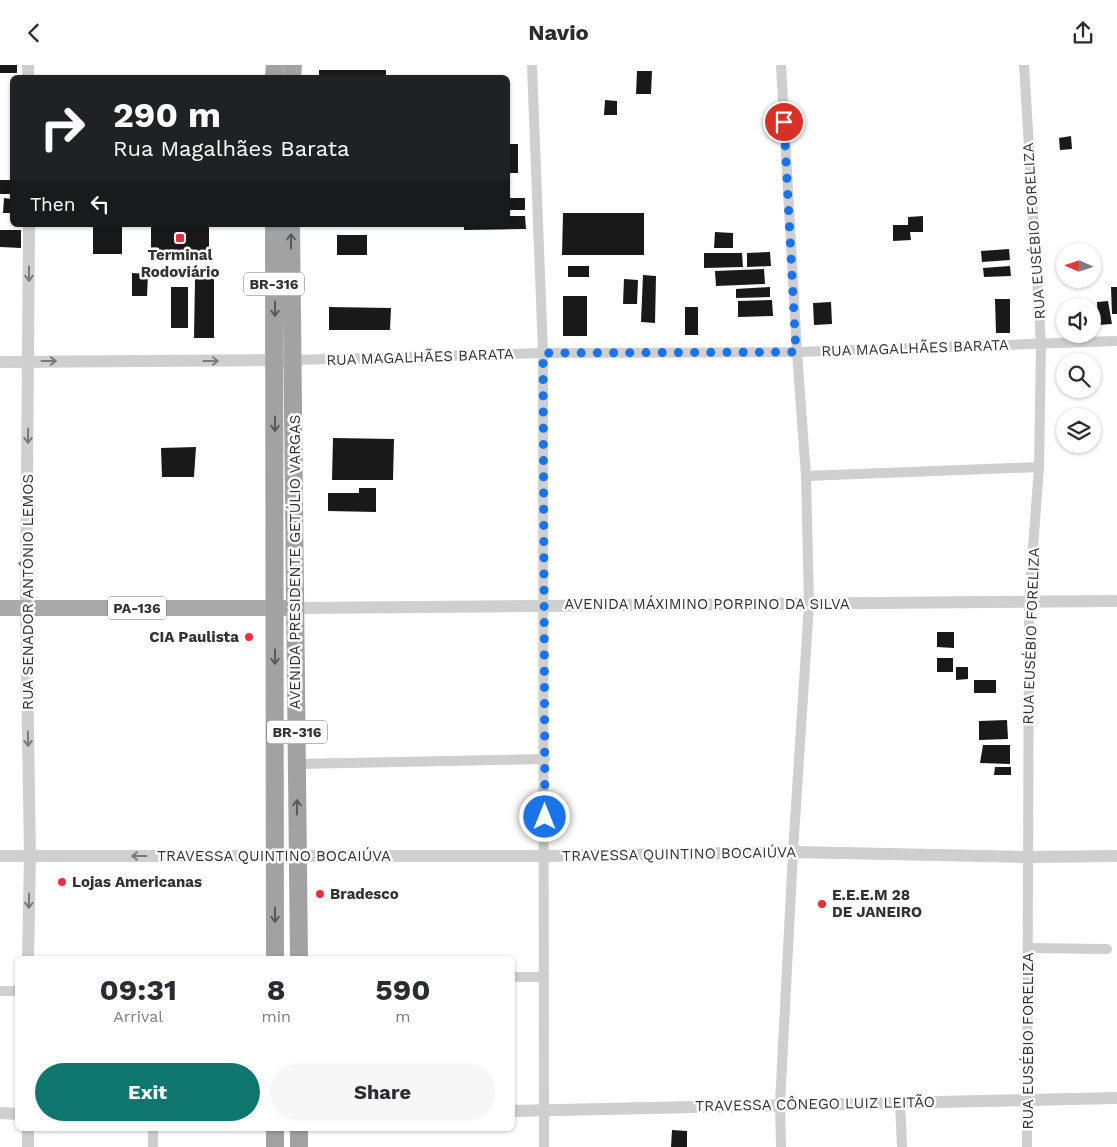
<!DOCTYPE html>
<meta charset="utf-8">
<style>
body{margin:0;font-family:"Work Sans",sans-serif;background:#f7f7f7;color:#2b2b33;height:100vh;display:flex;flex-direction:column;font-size:19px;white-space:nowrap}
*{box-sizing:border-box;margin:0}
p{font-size:16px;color:#7c7c81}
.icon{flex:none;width:28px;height:28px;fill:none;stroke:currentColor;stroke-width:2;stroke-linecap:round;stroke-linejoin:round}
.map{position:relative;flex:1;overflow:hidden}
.side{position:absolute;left:15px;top:891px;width:500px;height:175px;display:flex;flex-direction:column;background:#fff;border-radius:8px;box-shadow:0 1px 4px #0004}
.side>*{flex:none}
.top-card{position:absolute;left:10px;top:10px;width:500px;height:152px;border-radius:8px;box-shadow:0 1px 4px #0004;background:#202124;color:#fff;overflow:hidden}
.needle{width:32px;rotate:273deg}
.tools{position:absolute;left:1056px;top:178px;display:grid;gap:10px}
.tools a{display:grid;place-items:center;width:45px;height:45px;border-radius:50%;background:#fff;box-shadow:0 1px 4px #0004;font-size:25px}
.pin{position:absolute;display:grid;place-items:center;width:42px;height:42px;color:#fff;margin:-21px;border:2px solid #fff;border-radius:50%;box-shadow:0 1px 5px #0007}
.me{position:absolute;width:55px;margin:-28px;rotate:0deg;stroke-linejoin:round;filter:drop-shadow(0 0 4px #0008)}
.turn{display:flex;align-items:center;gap:18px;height:105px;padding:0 20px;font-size:22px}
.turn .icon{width:65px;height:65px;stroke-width:2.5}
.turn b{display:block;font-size:35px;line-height:42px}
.then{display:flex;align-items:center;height:48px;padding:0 20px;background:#0003;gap:10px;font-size:19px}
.eta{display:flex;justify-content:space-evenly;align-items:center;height:85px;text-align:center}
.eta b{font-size:30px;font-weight:700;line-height:35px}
.button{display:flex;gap:10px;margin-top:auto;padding:10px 20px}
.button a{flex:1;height:58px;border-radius:30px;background:#0f766e;color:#fff;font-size:20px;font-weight:700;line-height:58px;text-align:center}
.button a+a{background:#f7f7f7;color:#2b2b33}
header{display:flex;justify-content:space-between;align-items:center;height:65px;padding:0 20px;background:#fff;font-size:22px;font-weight:700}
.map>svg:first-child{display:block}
.building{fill:#191919}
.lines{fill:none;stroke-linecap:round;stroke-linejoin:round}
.minor{stroke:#cfcfcf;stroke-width:10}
.tertiary{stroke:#cfcfcf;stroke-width:12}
.primary{stroke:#aaa;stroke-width:16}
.trunk{stroke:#a2a2a2;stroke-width:18}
.oneway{stroke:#595959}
.oneway2{stroke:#797979}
.route{stroke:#1a73e8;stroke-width:9;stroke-dasharray:0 16.2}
.poi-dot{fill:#f02c3e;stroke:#fff;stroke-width:2}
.labels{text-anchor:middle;stroke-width:5;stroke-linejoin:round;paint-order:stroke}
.shield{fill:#fff;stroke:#707070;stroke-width:1}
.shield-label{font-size:14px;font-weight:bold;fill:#323232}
.street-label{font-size:15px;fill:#323232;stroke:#fff}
.poi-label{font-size:15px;font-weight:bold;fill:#323232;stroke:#fff;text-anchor:start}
</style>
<header><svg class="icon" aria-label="back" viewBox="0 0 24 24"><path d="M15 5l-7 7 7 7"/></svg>Navio<svg class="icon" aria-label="share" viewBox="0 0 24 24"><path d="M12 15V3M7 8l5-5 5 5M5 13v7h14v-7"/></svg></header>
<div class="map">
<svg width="1117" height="1082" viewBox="0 0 1117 1082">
<rect width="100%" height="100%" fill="#fff"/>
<!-- building -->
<g class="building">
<rect x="0" y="0" width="17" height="8"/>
<rect x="319" y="5" width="67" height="7"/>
<path d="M637,6h15l-1,23h-15z"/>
<path d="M605,35l12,1v14h-13z"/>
<path d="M1071,71l1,13 -12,1 -1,-12z"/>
<rect x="508" y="79" width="10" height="29"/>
<rect x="0" y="115" width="10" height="14"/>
<path d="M4,133l8,1v14h-9z"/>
<rect x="508" y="133" width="17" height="12"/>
<path d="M563,148h81v42h-82z"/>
<path d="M508,151h17l1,13 -62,1v-5h44z"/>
<path d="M923,151v16h-13l1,8 -18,1v-16h15v-8z"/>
<rect x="93" y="160" width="29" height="29"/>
<rect x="151" y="160" width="58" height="26"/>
<path d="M0,165h21v18l-21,-1z"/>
<path d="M715,167l18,1v15h-19z"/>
<rect x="337" y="170" width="30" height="20"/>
<path d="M1009,184l1,11 -28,2 -1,-11z"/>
<path d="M770,187l1,14 -24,1v-14z"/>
<path d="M704,188h38l1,14 -39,1z"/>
<rect x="568" y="201" width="21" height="11"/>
<path d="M1010,201l1,10 -27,1 -1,-9z"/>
<path d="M764,204l1,15 -49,2 -1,-15z"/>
<path d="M132,208l16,1 -1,22h-15z"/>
<path d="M643,210l13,1 -1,47 -14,-1z"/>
<path d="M195,213h19v60h-20z"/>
<path d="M624,214l14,1 -1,24h-14z"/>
<rect x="171" y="222" width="17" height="41"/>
<path d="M770,222v10l-34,1v-9z"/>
<path d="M1111,222h6v27h-5z"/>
<rect x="563" y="231" width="24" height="40"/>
<path d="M995,234h15v34h-14z"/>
<path d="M772,235l1,16 -35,1v-16z"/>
<path d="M1108,236l4,23 -14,1 -1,-23z"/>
<path d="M831,237l1,22 -18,1 -1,-22z"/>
<path d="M329,242l62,1 -1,22h-61z"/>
<rect x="685" y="242" width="13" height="28"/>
<path d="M333,373l61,1 -1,41h-61z"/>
<path d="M196,382l-2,30h-32l-1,-29z"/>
<path d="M359,423h17v24l-48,-1v-18h31z"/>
<path d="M937,567h17v16l-17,-1z"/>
<rect x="937" y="593" width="16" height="14"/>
<path d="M956,602h12v12l-12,1z"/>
<rect x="974" y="615" width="22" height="13"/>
<path d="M1007,655l1,19 -29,1v-19z"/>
<path d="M983,680h27v19l-30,-1z"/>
<path d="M995,702h16v8h-17z"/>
<path d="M672,1065l15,1v16h-16z"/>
</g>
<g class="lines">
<!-- minor -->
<g class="minor">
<path d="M532,0l11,288 1,794"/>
<path d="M781,0l16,287 9,124 3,128 -16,248 -13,252 1,43"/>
<path d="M1024,0l17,279 -2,123 -10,135 -2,545"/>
<path d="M294,295l249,-7 254,-1 320,-11"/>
<path d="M806,411l233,-9"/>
<path d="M297,699l248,-5"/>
<path d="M1028,883l79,1"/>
<path d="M512,912h32"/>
<path d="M0,926h18"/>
<path d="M900,1037l2,45"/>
<path d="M153,1064v18"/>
</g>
<!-- tertiary -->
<g class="tertiary">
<path d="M28,0v12"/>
<path d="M0,297l294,-2"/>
<path d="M296,543l821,-7"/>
<path d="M0,791h545l248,-4 235,5 89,-1"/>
<path d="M28,894l2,-103 -4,-249 3,-382"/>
<path d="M512,1046l605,-13"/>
<path d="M0,1048l18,1"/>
<path d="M28,1064v18"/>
</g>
<!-- primary -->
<path class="primary" d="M0,543h296"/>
<!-- trunk -->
<g class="trunk">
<path d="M274,12l1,-12"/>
<path d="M292,12l1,-12"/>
<path d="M274,160l1,734"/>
<path d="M291,160l8,734"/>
<path d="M275,1064v18"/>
<path d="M299,1064v18"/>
</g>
</g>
<!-- one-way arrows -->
<defs><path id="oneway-shaft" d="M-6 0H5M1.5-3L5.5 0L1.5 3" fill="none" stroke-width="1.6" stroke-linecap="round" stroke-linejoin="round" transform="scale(1.25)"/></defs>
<g class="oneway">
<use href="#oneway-shaft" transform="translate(291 176) rotate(-90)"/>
<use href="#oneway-shaft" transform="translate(275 244) rotate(90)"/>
<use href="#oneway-shaft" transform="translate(275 359) rotate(90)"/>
<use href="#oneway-shaft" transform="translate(275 592) rotate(90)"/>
<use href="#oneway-shaft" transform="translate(297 742) rotate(-90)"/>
<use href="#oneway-shaft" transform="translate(275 850) rotate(90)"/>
</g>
<g class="oneway2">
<use href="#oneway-shaft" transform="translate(29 209) rotate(90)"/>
<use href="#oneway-shaft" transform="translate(49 296)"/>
<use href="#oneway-shaft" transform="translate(211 296)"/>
<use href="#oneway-shaft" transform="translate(28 371) rotate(91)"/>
<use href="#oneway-shaft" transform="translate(28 674) rotate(89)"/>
<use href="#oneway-shaft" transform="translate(139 791) rotate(180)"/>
<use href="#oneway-shaft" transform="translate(29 836) rotate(91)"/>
</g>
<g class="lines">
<!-- route -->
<path class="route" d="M545,752l-2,-464 253,-1 -12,-230"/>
</g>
<!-- markers -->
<g class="poi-dot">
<rect x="175" y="168" width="10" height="10" rx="2.5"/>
<circle cx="249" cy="572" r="5"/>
<circle cx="62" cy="817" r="5"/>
<circle cx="320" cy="829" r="5"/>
<circle cx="822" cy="839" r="5"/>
</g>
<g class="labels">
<!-- shield labels -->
<g class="shield">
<rect x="244" y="207.5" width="60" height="23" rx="4"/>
<rect x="108" y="531.5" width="58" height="23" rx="4"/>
<rect x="267" y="655.5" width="60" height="23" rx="4"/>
</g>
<g class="shield-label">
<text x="274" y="224">BR-316</text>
<text x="137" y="548">PA-136</text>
<text x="297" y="672">BR-316</text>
</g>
<!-- street labels -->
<g class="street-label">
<text transform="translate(1034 166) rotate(-94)" y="5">RUA EUSÉBIO FORELIZA</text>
<text transform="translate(915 283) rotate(-2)" y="5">RUA MAGALHÃES BARATA</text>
<text transform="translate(420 292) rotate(-2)" y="5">RUA MAGALHÃES BARATA</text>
<text transform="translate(295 497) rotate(-90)" y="5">AVENIDA PRESIDENTE GETÚLIO VARGAS</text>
<text transform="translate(28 527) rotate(-90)" y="5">RUA SENADOR ANTÔNIO LEMOS</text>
<text x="707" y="544">AVENIDA MÁXIMINO PORPINO DA SILVA</text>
<text transform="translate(1031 571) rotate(-88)" y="5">RUA EUSÉBIO FORELIZA</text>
<text transform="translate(679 789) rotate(-1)" y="5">TRAVESSA QUINTINO BOCAIÚVA</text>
<text x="274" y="796">TRAVESSA QUINTINO BOCAIÚVA</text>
<text transform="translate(1028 976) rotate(-90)" y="5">RUA EUSÉBIO FORELIZA</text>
<text transform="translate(815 1039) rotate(-1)" y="5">TRAVESSA CÔNEGO LUIZ LEITÃO</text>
</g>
<!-- poi labels -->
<g class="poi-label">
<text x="180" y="195" text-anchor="middle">Terminal<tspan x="180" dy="17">Rodoviário</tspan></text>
<text x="239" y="577" text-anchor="end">CIA Paulista</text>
<text x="72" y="822">Lojas Americanas</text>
<text x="330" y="834">Bradesco</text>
<text x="832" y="835">E.E.E.M 28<tspan x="832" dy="17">DE JANEIRO</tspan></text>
</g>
</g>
</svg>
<div class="tools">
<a><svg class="needle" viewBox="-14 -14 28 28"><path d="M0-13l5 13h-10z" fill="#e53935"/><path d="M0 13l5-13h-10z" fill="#7c7c81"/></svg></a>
<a><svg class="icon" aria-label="sound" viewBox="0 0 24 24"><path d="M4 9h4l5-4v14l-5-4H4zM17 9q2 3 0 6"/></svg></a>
<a><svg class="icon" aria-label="search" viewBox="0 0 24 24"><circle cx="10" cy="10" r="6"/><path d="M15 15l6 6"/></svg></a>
<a><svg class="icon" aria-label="layers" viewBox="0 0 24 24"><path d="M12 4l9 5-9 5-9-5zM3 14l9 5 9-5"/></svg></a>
</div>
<div class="pin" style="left:784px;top:57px;background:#d93025"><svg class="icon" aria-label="arrive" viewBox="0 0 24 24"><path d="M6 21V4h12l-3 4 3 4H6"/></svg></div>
<svg class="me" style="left:545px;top:752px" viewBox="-20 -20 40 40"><circle r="17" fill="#1a73e8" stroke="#fff" stroke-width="3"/><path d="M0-11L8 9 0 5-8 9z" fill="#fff"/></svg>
<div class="top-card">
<div class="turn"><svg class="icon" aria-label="right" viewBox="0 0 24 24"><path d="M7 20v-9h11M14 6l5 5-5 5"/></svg><div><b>290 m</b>Rua Magalhães Barata</div></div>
<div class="then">Then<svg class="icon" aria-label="left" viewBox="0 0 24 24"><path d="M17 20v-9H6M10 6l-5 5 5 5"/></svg></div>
</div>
<section class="side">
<div class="eta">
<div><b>09:31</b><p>Arrival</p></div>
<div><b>8</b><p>min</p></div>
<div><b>590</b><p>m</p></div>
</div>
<div class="button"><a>Exit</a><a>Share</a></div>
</section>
</div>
